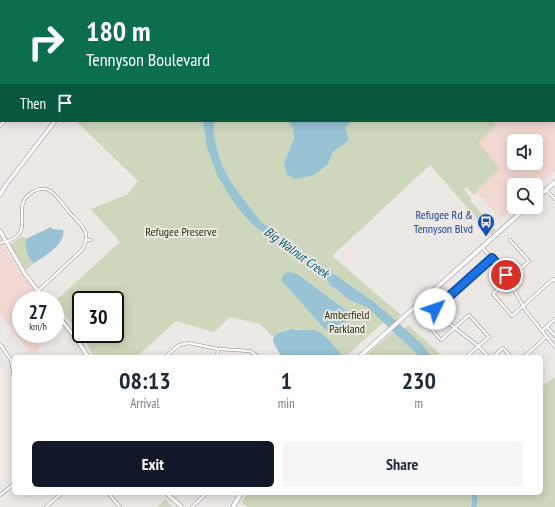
<!DOCTYPE html>
<style>
body{margin:0;font-family:"PT Sans Narrow",sans-serif;background:#f6f6f7;color:#1f2937;height:100vh;display:flex;flex-direction:column;font-size:15px;white-space:nowrap}
*{box-sizing:border-box;margin:0}
p{font-size:13px;color:#747a83}
.icon{flex:none;width:22px;height:22px;fill:none;stroke:currentColor;stroke-width:2;stroke-linecap:round;stroke-linejoin:round}
.map{position:relative;flex:1;overflow:hidden}
.drawer{position:absolute;left:12px;top:355px;width:531px;height:140px;display:flex;flex-direction:column;background:#fff;border-radius:6px;box-shadow:0 2px 10px #0003}
.drawer>*{flex:none}
.banner{position:absolute;left:0px;top:0px;width:555px;height:122px;box-shadow:0 2px 10px #0003;background:#0b6e4f;color:#fff;overflow:hidden}
.fabs{position:absolute;left:507px;top:134px;display:grid;gap:8px}
.fabs a{display:grid;place-items:center;width:36px;height:36px;border-radius:6px;background:#fff;box-shadow:0 2px 10px #0003;font-size:20px}
.speed{position:absolute;left:12px;top:291px;display:flex;gap:8px;font-size:20px;font-weight:700;text-align:center}
.speed>*{display:grid;place-content:center;width:52px;height:52px;border-radius:50%;background:#fff;box-shadow:0 2px 10px #0003;line-height:1}
.speed small{font-size:10px;font-weight:400}
.speed .limit{border:2px solid #111;border-radius:6px;background:#fff;color:#111}
.pin{position:absolute;display:grid;place-items:center;width:34px;height:34px;color:#fff;margin:-17px;border:2px solid #fff;border-radius:50%;box-shadow:0 1px 4px #0007}
.me{position:absolute;width:44px;margin:-22px;rotate:48deg;stroke-linejoin:round;filter:drop-shadow(0 0 3px #0008)}
.turn{display:flex;align-items:center;gap:14px;height:84px;padding:0 20px;font-size:18px}
.turn .icon{width:52px;height:52px;stroke-width:2.5}
.turn b{display:block;font-size:28px;line-height:34px}
.then{display:flex;align-items:center;height:38px;padding:0 20px;background:#0003;gap:8px;font-size:15px}
.eta{display:flex;justify-content:space-evenly;align-items:center;height:68px;text-align:center}
.eta b{font-size:24px;font-weight:700;line-height:28px}
.primary-button{display:flex;gap:8px;margin-top:auto;padding:8px 20px}
.primary-button a{flex:1;height:46px;border-radius:6px;background:#111827;color:#fff;font-size:16px;font-weight:700;line-height:46px;text-align:center}
.primary-button a+a{background:#f6f6f7;color:#1f2937}
.map>svg:first-child{display:block}
.commercial{fill:#f2d8d2;fill-rule:evenodd}
.green{fill:#ced7bb;fill-rule:evenodd}
.water{fill:#97c3d4}
.lines{fill:none;stroke-linecap:round;stroke-linejoin:round}
.river{stroke:#97c3d4;stroke-width:5}
.street-casing{stroke:#8e8a88;stroke-width:3.5}
.secondary-casing{stroke:#8e8a88;stroke-width:4.5}
.primary-casing{stroke:#8e8a88;stroke-width:5}
.street{stroke:#fff;stroke-width:2.5}
.secondary{stroke:#fff;stroke-width:3.5}
.primary{stroke:#fff;stroke-width:4}
.route-casing{stroke:#114b97;stroke-width:10}
.route{stroke:#1a73e8;stroke-width:7}
.labels{text-anchor:middle;stroke-width:4;stroke-linejoin:round;paint-order:stroke}
.transit-label{font-size:12px;fill:#164399;stroke:#ece8e6;text-anchor:end}
.park-label{font-size:12px;fill:#293407;stroke:#ece8e6}
.water-label{font-size:13px;font-style:italic;fill:#005c74;stroke:#ece8e6}
</style>
<div class="map">
<svg width="555" height="507" viewBox="0 0 555 507">
<rect width="100%" height="100%" fill="#ece8e6"/>
<!-- commercial -->
<g class="commercial">
<path d="M513,0h42v171l-19,17v-3h-22v22l-14,12 -24,-28 24,-22 -21,-26 17,-18 -4,-4h62v-120h-42zM514,141h22v22h-22z"/>
<path d="M0,239l16,27 27,34h-22v34h32l-21,20 -32,-40z"/>
<path d="M55,314l8,11 -8,7z"/>
</g>
<!-- green -->
<g class="green">
<path d="M365,0h148l-148,1z"/>
<path d="M76,121h134l7,51 53,65 8,5 8,10 14,4 86,64 -41,37h-3l-1,-2 -25,-25c-14,1 -33,-5 -43,7l-13,-13 -30,-7 -16,15 -38,-11 -40,36h-42l-8,-15 -31,-39v-2l65,-59 -29,-33 37,-15 10,-13zM81,300h34v34h-34z"/>
<path d="M214,121h74c12,16 3,26 -4,42l44,1 5,-12 16,-12 -4,-13 8,-6h139l4,4 -17,18 21,26 -24,22 1,1 -3,3 -8,-8 -2,3 7,8 -1,2 26,31 -5,4 -61,-70 -98,91 69,59 -6,6 -17,-16 -117,-83c-20,-28 -37,-42 -45,-77 -2,-8 -3,-15 -2,-24z"/>
<path d="M21,237l7,1 -3,4 6,19 3,2 -8,7 -16,-25z"/>
<path d="M408,325l30,27 3,5h-77l29,-25 4,3z"/>
<path d="M553,378h2v129h-307l-6,-4 5,-10h294v-106z"/>
<path d="M165,499l8,8h-16z"/>
</g>
<!-- water -->
<g class="water">
<path d="M203,121h11c-1,9 0,16 2,24 8,35 25,49 45,77l117,83 43,38 11,14h-12l-53,-50 -17,-7 -21,-16 -3,-8 -22,-16h-8l-18,-18 -23,-15 -18,-20 -19,-30 -11,-29z"/>
<path d="M288,121h65l-8,6 4,13 -16,12 -5,12 -14,11 -19,4 -8,-5 -3,-11 10,-24 -1,-11z"/>
<path d="M51,227l1,2 11,1c4,13 -19,27 -29,33 -6,-4 -8,-14 -9,-21l3,-4z"/>
<path d="M288,272l9,2 56,41 -2,5 -24,10 -4,-3 -42,-47 2,-5z"/>
<path d="M292,329c8,2 15,0 23,1 9,2 21,19 27,25v2h-61c-1,-5 -4,-7 -6,-12 -7,-12 9,-14 17,-16z"/>
</g>
<g class="lines">
<!-- river -->
<g class="river">
<path d="M486,1v-1"/>
<path d="M474,507l1,-14"/>
</g>
<!-- street casing -->
<g class="street-casing">
<g id="street">
<path d="M1,0l1,1"/>
<path d="M49,0l1,1"/>
<path d="M151,0l1,1"/>
<path d="M165,1v-1"/>
<path d="M256,1l1,-1"/>
<path d="M0,60l1,-1"/>
<path d="M0,126l5,-5"/>
<path d="M546,190l9,9"/>
<path d="M86,240h5"/>
<path d="M510,240l19,21 -36,33 19,22 41,-37 2,2"/>
<path d="M0,243c41,-7 8,-35 31,-50 19,-13 28,7 38,19 11,12 24,20 13,38l-44,41"/>
<path d="M482,247l24,28 20,36 29,36"/>
<path d="M425,298l21,23 32,25 11,11"/>
<path d="M435,309l57,-50"/>
<path d="M421,317l20,23 28,-25 20,22 -23,20"/>
<path d="M547,327l8,9"/>
<path d="M542,331l13,-12"/>
<path d="M0,344l11,16 3,18"/>
<path d="M165,357l14,-12 10,-2 29,6 32,2 9,6"/>
<path d="M217,357l1,-8"/>
<path d="M493,357l10,-9 8,9"/>
<path d="M524,357l22,-20"/>
<path d="M108,493l12,14"/>
<path d="M0,495l14,-11"/>
<path d="M46,507l16,-14"/>
<path d="M192,507l15,-14"/>
</g>
</g>
<!-- secondary casing -->
<g class="secondary-casing">
<g id="secondary">
<path d="M98,0v1"/>
<path d="M0,195l6,-10 49,-64"/>
<path d="M0,231l25,43 20,26"/>
<path d="M55,312l23,29 10,16"/>
<path d="M166,493l16,14"/>
</g>
</g>
<!-- primary casing -->
<g class="primary-casing">
<g id="primary">
<path d="M536,199l19,-17"/>
<path d="M359,357l168,-150"/>
<path d="M233,507l8,-14"/>
</g>
</g>
<!-- street -->
<use href="#street" class="street"/>
<!-- secondary -->
<use href="#secondary" class="secondary"/>
<!-- primary -->
<use href="#primary" class="primary"/>
</g>
<g class="lines">
<!-- route casing -->
<g class="route-casing">
<path id="route" d="M435,309l57,-51 14,17"/>
</g>
<!-- route -->
<use href="#route" class="route"/>
</g>
<!-- icons -->
<defs>
<g id="bus-pin" transform="scale(0.9)"><path d="M0 17L-7.5 6A9.5 9.5 0 1 1 7.5 6Z" fill="#1a4fb4" stroke="#ece8e6"/><path d="M-5-6H5V4H4V6H2V4H-2V6H-4V4H-5ZM-3.5-4V0h7V-4ZM-3.5 1.2v1.5H-2V1.2ZM2 1.2v1.5H3.5V1.2Z" fill="#fff"/></g>
</defs>
<g fill-rule="evenodd">
<use href="#bus-pin" x="486" y="222"/>
</g>
<g class="labels">
<!-- transit labels -->
<g class="transit-label">
<text x="473" y="219">Refugee Rd &amp;<tspan x="473" dy="14">Tennyson Blvd</tspan></text>
</g>
<!-- park labels -->
<g class="park-label">
<text x="181" y="236">Refugee Preserve</text>
<text x="347" y="319">Amberfield<tspan x="347" dy="14">Parkland</tspan></text>
</g>
<!-- water labels -->
<g class="water-label">
<text transform="translate(297 252) rotate(36)" y="5">Big Walnut Creek</text>
</g>
</g>
</svg>
<div class="fabs">
<a><svg class="icon" aria-label="sound" viewBox="0 0 24 24"><path d="M4 9h4l5-4v14l-5-4H4zM17 9q2 3 0 6"/></svg></a>
<a><svg class="icon" aria-label="search" viewBox="0 0 24 24"><circle cx="10" cy="10" r="6"/><path d="M15 15l6 6"/></svg></a>
</div>
<div class="speed"><div>27<small>km/h</small></div><div class="limit">30</div></div>
<div class="pin" style="left:506px;top:275px;background:#d93025"><svg class="icon" aria-label="arrive" viewBox="0 0 24 24"><path d="M6 21V4h12l-3 4 3 4H6"/></svg></div>
<svg class="me" style="left:435px;top:309px" viewBox="-20 -20 40 40"><circle r="19" fill="#fff"/><path d="M0-13L10 11 0 6-10 11z" fill="#1a73e8"/></svg>
<div class="banner">
<div class="turn"><svg class="icon" aria-label="right" viewBox="0 0 24 24"><path d="M7 20v-9h11M14 6l5 5-5 5"/></svg><div><b>180 m</b>Tennyson Boulevard</div></div>
<div class="then">Then<svg class="icon" aria-label="arrive" viewBox="0 0 24 24"><path d="M6 21V4h12l-3 4 3 4H6"/></svg></div>
</div>
<section class="drawer">
<div class="eta">
<div><b>08:13</b><p>Arrival</p></div>
<div><b>1</b><p>min</p></div>
<div><b>230</b><p>m</p></div>
</div>
<div class="primary-button"><a>Exit</a><a>Share</a></div>
</section>
</div>
